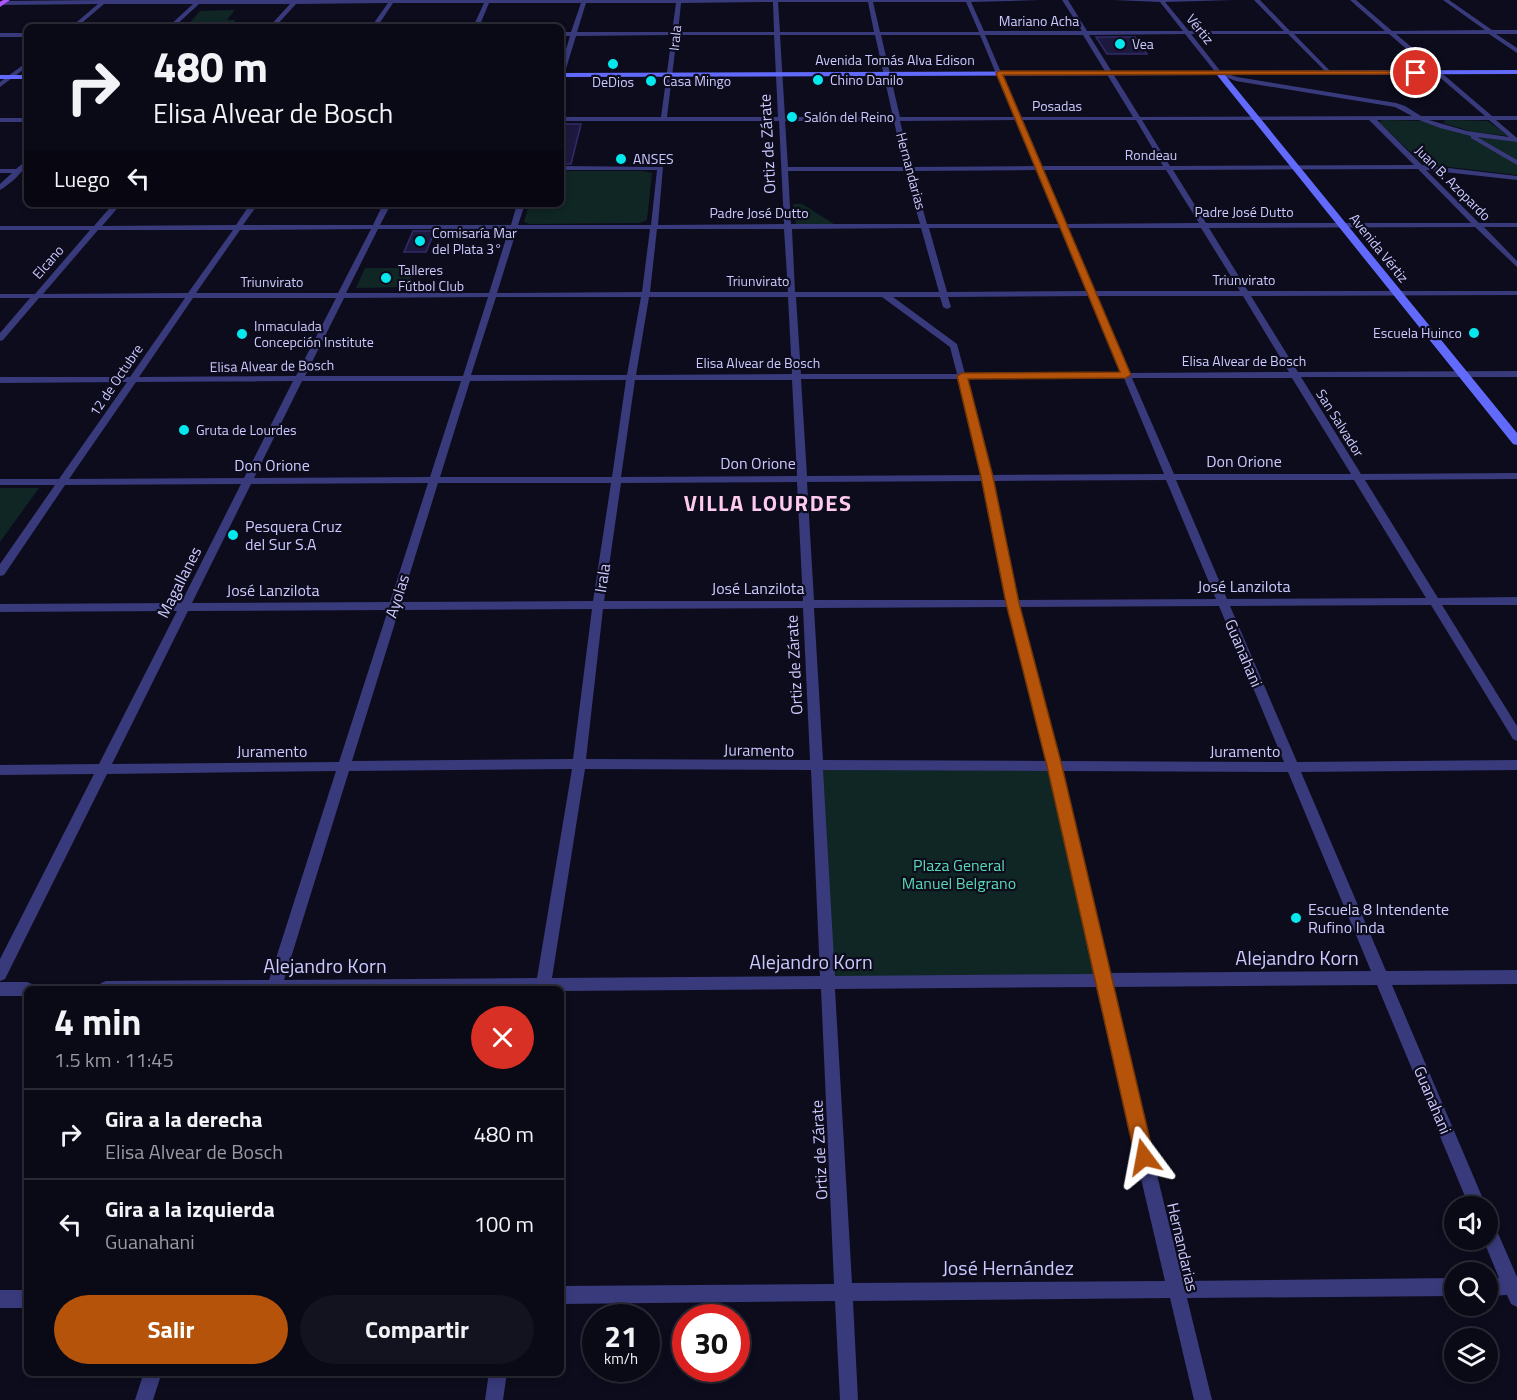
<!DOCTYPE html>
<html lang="es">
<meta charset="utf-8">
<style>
body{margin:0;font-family:"Titillium Web",sans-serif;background:#13121f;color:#f1f3f6;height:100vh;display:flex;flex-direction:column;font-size:22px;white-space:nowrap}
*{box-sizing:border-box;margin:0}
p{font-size:20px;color:#999aa1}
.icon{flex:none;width:33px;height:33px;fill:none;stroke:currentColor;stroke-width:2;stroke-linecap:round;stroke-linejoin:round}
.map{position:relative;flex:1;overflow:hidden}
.panel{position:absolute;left:24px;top:986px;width:540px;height:390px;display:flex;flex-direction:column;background:#0a0916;border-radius:9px;box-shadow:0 3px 9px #0003,0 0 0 2px #2a2a35}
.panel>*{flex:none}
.guide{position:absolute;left:24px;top:24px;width:540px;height:183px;border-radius:9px;box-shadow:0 3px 9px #0003,0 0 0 2px #2a2a35;background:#0a0916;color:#f1f3f6;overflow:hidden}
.controls{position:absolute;left:1444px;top:1196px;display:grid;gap:12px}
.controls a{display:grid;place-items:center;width:54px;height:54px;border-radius:50%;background:#0a0916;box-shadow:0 3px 9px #0003,0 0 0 2px #2a2a35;font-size:30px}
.speed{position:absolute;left:582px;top:1304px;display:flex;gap:12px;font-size:30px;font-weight:700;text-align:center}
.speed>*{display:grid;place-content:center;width:78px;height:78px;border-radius:50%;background:#0a0916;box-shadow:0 3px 9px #0003,0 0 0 2px #2a2a35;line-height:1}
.speed small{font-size:15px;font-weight:400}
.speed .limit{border:9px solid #d22;background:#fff;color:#111}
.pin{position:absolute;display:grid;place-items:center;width:51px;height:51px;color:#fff;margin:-26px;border:3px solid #fff;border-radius:50%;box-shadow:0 2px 6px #0007}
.me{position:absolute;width:66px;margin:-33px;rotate:347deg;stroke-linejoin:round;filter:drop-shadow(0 0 4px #0008)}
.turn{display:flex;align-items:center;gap:21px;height:126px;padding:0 30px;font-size:27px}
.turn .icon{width:78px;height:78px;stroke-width:2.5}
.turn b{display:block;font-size:42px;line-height:51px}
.then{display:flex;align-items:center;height:57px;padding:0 30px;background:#0003;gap:12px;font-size:22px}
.round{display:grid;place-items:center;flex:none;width:63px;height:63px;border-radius:32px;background:#13121f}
.headline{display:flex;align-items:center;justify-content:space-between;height:102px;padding:0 30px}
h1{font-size:36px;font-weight:700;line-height:45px}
.primary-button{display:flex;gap:12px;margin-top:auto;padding:12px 30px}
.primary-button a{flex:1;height:69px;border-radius:36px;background:#b45309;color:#fff;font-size:24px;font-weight:700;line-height:69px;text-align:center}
.primary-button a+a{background:#13121f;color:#f1f3f6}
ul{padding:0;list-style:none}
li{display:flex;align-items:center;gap:18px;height:90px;padding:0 30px;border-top:2px solid #2a2a35}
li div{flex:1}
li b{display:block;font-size:22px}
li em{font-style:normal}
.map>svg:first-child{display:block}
.green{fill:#0f2624}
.building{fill:#1d183d;stroke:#322b69;stroke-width:1.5}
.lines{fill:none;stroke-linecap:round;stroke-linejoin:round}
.street{fill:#383a7b;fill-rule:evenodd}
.secondary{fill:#626afc;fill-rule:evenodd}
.primary{fill:#af52fb;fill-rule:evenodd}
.route{fill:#b45309;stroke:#753606;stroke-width:1.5}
.poi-dot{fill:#05e8ee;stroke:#0d0c1d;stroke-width:2}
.labels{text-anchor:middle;stroke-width:4.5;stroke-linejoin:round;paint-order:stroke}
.far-street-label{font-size:14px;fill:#cbc9fe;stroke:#0d0c1d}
.far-poi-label{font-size:14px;fill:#cbc9fe;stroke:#0d0c1d;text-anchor:start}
.street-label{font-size:16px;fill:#cbc9fe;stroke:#0d0c1d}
.poi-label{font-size:16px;fill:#cbc9fe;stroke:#0d0c1d;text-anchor:start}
.park-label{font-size:16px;fill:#57dbb0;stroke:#0d0c1d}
.near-street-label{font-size:20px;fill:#cbc9fe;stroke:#0d0c1d}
.district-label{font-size:22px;font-weight:bold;letter-spacing:1.5px;fill:#fecbef;stroke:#0d0c1d}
</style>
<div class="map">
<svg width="1517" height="1400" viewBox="0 0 1517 1400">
<rect width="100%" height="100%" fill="#0d0c1d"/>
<!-- green -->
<g class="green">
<path d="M235,10l-8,10h8l-2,4 37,-1 -3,4h-81l14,-16z"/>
<path d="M1383,120l39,1 49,14 46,7v33l-94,-11 -44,-42z"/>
<path d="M1446,120l42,1 20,15 -35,-4 -30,-9z"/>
<path d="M561,171h82l9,2 -5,47 -7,3 -110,1 -6,-2 5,-18h32z"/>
<path d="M793,204h9l32,20h-38z"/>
<path d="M365,268h51l-8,19 -52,1z"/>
<path d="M0,488h39l-39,54z"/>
<path d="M1055,766l47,214 -275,3 -11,-216z"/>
</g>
<!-- building -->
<g class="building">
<path d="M1096,37h39l12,17h-40z"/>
<path d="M561,124h20l-10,40h-10z"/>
<path d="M413,231h22l-9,21h-22z"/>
</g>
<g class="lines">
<!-- street -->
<g class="street">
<path d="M103,0h937l-69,2 13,29h98l-20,-31h6l19,31h96l-23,-29 -46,-2h119l-68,2 24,29h95l-30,-31h6l30,31h95l-35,-31h6l36,31 93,-1 -42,-30h6l43,30h25v4h-21l21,14v5l-28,-19h-93l96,82h25v4h-21l21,18v4l-40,-5 40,23v5l-46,-27v-2l-31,-8 -21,-8h-42l45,45 95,11v4l-91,-10 53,53h38v4h-33l33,34v6l-42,-40 -266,1 39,63h269v4l-266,1 47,76 219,-1v6h-216l60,97 156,-1v6l-152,1 73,118 79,-1v8h-75l75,121v15l-4,-2 -82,-134 -201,1 67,156 220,-2v10l-216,2 85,199 131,-1v14l-125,1 94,221h-17l-92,-221 -266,2 72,294 272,-3v18l-268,2 25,102h-18l-24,-102 -317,3 5,99h-18l-5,-99 -274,3v-18l273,-2 -13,-295 -260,2v-3h-462l2,-5 5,-2 163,-1 67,-209 -229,3 -102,205 -5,2v-22l94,-185 -94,1v-10l99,-1 78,-153 -177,1v-8l181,-1 60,-119 -176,1 -61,90 -4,1v-12l55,-79h-55v-6h59l68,-97 -127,1v-6h130l55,-79h-146l-36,42 -3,1v-8l30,-35h-30v-4h35l55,-64h-90v-4h94l19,-22h8l-19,22 134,-1 14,-21h8l-15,21h130l10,-21h8l-11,21h131l6,-21h8l-7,21h133l6,-55h-96v-4l102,1 -5,58 126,-1 -5,-103h-218v-4h100l11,-82 -96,1 -12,39 -3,2v-11l9,-30h-9v-4h10l10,-29h-92l-10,24h-6l11,-24h-91l-16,24h-6l17,-24 -92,1 -21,23h-6l21,-23h-91l-25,23h-6l25,-23h-89l-27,23h-6l27,-23 -98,1v-4zM773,2l1,30h-96l3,-29zM778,2h90l6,30h-94zM873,2h93l13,30h-99zM586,3h90l-4,29h-95zM1185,34l32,40 19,7 159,26 17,9 -272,1 -51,-82zM1191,34h97l41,41 2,-3 -37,-38h95l96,82h-64l-16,-10 -9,-3 -159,-26 -16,-5zM677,35h97l4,82h-111zM780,35h95l18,82h-108zM881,35h99l34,82h-114zM985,35h98l50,82h-113zM1016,120l19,46 -124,1 -11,-46zM1022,120h114l27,46h-121zM1142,120h227l45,45 -244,1zM1429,120h60l20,17 -42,-6zM785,121h109l10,46h-116zM1418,169l53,54h-265l-33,-53zM1037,170l22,54h-132l-15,-53zM1043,170h123l33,53 -133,1zM788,171h117l15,53h-129zM921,228l18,64h-144l-3,-63zM929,228h132l26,63 -140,1zM1068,228h133l39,63h-145zM371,229l-33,64h-142l44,-63zM378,229h131l-20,64h-143zM517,229h133l-8,63 -145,1zM657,229h127l4,63h-138zM98,230h135l-45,63 -145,1zM1089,296l32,77 -156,1 -8,-30 -64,-47h47l3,10 4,2 4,-2 -3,-10zM1097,296h146l46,76 -159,1zM488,297l-25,79h-158l39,-78zM496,297h145l-14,78h-156zM649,297h139l4,77 -156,1zM796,297h86l68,50 7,27h-156zM193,298h143l-40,78 -157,1zM1124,378l40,96 -173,1 -24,-96zM1132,378h160l59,96h-177zM801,379h157l24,96 -175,1zM626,380l-14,97h-172l30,-96zM635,380h157l5,96 -176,1zM293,381l-49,97 -175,1 67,-97zM302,381h159l-31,96 -176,1zM1166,480l50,119 -199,1 -24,-119zM1176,480h178l72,118 -199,1zM983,481l23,119h-192l-7,-118zM797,482l6,119h-199l17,-118zM428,483l-38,119 -198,1 59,-119zM438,483h173l-18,118 -192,1zM1219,606l65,156 -224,-1 -41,-154zM1008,607l39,154 -224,-1 -9,-152zM803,608l7,152 -224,-1 17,-150zM592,609l-19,150 -221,2 47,-151zM388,610l-49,152 -227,2 76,-153zM572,769l-35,209 -253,2 65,-209zM585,769l226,1 9,206 -268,2zM823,770l227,1 43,203 -258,2zM1062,771l226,1 83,199 -263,2zM1096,987l69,294 -313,2 -17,-294z"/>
<rect x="0" y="33" width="27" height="4"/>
<path d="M27,62v5l-27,20v-5z"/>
<rect x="0" y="118" width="27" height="4"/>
<path d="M27,160c0,10 -18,25 -27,30v-6l12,-11h-12v-4h16z"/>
<path d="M0,982h27l5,2 2,4h-7v8h-27z"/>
<path d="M1488,1221l6,3 23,53v30l-6,-3 -4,-9 -19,1v-18h11l-16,-39h5z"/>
<rect x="0" y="1290" width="27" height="18"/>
<path d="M144,1372h18l-9,28h-18z"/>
<path d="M489,1372h18l-4,28h-18z"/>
</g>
<!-- secondary -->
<g class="secondary">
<path d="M1517,70v4l-292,1 292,358v12l-4,-1 -296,-369 -656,2v-4z"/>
<rect x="0" y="75" width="27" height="4"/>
</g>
<!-- primary -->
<path class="primary" d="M3,0h7l-10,7v-5z"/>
</g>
<!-- route -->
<path class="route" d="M1416,71l2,3 -415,1 128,300 -5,3 -158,1 25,98 26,126 43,163 92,391 -3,6 -7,3 -6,-3 -3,-6 -88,-391 -41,-163 -25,-126 -24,-101 5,-3 158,-1 -124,-299 3,-2z"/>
<!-- markers -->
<g class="poi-dot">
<circle cx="1120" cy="44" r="6"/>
<circle cx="613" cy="64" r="6"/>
<circle cx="818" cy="80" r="6"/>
<circle cx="651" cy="81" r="6"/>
<circle cx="792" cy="117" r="6"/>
<circle cx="621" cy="159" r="6"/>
<circle cx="420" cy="241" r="6"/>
<circle cx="386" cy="278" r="6"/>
<circle cx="1474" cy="333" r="6"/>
<circle cx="242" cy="334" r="6"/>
<circle cx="184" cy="430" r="6"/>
<circle cx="233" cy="535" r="6"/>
<circle cx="1296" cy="918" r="6"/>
</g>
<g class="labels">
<!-- far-street labels -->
<g class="far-street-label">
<text x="1039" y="26">Mariano Acha</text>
<text transform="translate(1200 29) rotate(51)" y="5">Vértiz</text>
<text transform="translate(675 38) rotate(-84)" y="5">Irala</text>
<text x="895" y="65">Avenida Tomás Alva Edison</text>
<text x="1057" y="111">Posadas</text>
<text x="1151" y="160">Rondeau</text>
<text transform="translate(911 171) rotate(75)" y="5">Hernandarias</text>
<text transform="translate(1453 183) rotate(45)" y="5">Juan B. Azopardo</text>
<text x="1244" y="217">Padre José Dutto</text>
<text x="759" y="218">Padre José Dutto</text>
<text transform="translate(1379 248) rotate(51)" y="5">Avenida Vértiz</text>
<text transform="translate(48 262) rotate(-49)" y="5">Elcano</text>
<text x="1244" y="285">Triunvirato</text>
<text x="758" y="286">Triunvirato</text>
<text x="272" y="287">Triunvirato</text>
<text x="1244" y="366">Elisa Alvear de Bosch</text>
<text x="758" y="368">Elisa Alvear de Bosch</text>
<text transform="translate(272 366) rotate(-1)" y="5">Elisa Alvear de Bosch</text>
<text transform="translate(116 380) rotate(-56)" y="5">12 de Octubre</text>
<text transform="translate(1340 423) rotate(58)" y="5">San Salvador</text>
</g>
<!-- far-poi labels -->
<g class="far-poi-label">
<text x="1132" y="49">Vea</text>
<text x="830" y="85">Chino Danilo</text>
<text x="663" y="86">Casa Mingo</text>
<text x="613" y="87" text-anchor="middle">DeDios</text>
<text x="804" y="122">Salón del Reino</text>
<text x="633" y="164">ANSES</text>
<text x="432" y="238">Comisaría Mar<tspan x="432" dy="16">del Plata 3°</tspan></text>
<text x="398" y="275">Talleres<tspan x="398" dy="16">Fútbol Club</tspan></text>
<text x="254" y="331">Inmaculada<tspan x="254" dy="16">Concepción Institute</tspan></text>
<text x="1462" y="338" text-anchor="end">Escuela Huinco</text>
<text x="196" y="435">Gruta de Lourdes</text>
</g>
<!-- street labels -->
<g class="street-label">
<text transform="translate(767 144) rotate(-93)" y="6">Ortiz de Zárate</text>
<text x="1244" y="467">Don Orione</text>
<text x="758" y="469">Don Orione</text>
<text x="272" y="471">Don Orione</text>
<text transform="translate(602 578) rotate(-81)" y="6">Irala</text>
<text transform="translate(179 582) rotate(-63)" y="6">Magallanes</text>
<text x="1244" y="592">José Lanzilota</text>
<text x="758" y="594">José Lanzilota</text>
<text x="273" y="596">José Lanzilota</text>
<text transform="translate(397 596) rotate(-72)" y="6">Ayolas</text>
<text transform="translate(1244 653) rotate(67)" y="6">Guanahani</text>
<text transform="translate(794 665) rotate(-93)" y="6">Ortiz de Zárate</text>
<text transform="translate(759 750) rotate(1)" y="6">Juramento</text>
<text x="272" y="757">Juramento</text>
<text x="1245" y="757">Juramento</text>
<text transform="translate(1433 1100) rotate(67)" y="6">Guanahani</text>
<text transform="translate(819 1150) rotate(-93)" y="6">Ortiz de Zárate</text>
<text transform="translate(1183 1247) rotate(77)" y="6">Hernandarias</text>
</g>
<!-- poi labels -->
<g class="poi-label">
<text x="245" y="532">Pesquera Cruz<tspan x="245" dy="18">del Sur S.A</tspan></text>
<text x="1308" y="915">Escuela 8 Intendente<tspan x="1308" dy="18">Rufino Inda</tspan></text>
</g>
<!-- park labels -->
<g class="park-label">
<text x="959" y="871">Plaza General<tspan x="959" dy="18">Manuel Belgrano</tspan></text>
</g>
<!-- near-street labels -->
<g class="near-street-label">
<text x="1297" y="965">Alejandro Korn</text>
<text x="811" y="969">Alejandro Korn</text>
<text x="325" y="973">Alejandro Korn</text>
<text x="1008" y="1275">José Hernández</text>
</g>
<!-- district labels -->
<g class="district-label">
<text x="768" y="511">VILLA LOURDES</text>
</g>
</g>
</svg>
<div class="controls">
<a><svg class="icon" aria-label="sound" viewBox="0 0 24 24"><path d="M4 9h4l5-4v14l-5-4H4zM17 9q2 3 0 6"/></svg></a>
<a><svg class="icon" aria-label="search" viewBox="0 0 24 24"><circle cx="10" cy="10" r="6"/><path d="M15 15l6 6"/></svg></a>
<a><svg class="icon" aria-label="layers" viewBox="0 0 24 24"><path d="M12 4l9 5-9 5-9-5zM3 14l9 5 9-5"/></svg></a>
</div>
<div class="speed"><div>21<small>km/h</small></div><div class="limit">30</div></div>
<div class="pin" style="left:1416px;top:73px;background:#d93025"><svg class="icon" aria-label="arrive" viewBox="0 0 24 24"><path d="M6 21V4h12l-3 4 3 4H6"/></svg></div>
<svg class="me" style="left:1144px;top:1157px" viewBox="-20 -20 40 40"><path d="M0-17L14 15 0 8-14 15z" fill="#b45309" stroke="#fff" stroke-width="4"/></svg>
<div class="guide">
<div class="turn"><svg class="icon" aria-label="right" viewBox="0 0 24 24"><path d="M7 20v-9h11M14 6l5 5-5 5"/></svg><div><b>480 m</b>Elisa Alvear de Bosch</div></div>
<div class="then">Luego<svg class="icon" aria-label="left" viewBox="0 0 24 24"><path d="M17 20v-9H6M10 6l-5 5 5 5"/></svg></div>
</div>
<section class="panel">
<div class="headline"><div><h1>4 min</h1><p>1.5 km · 11:45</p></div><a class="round" style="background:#d93025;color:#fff"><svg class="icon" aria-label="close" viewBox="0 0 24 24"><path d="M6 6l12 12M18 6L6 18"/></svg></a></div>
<ul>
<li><svg class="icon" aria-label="right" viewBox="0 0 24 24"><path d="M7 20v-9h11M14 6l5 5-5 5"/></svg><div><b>Gira a la derecha</b><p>Elisa Alvear de Bosch</p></div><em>480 m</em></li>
<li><svg class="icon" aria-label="left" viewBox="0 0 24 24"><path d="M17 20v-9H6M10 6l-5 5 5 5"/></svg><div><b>Gira a la izquierda</b><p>Guanahani</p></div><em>100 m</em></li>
</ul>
<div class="primary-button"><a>Salir</a><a>Compartir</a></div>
</section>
</div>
